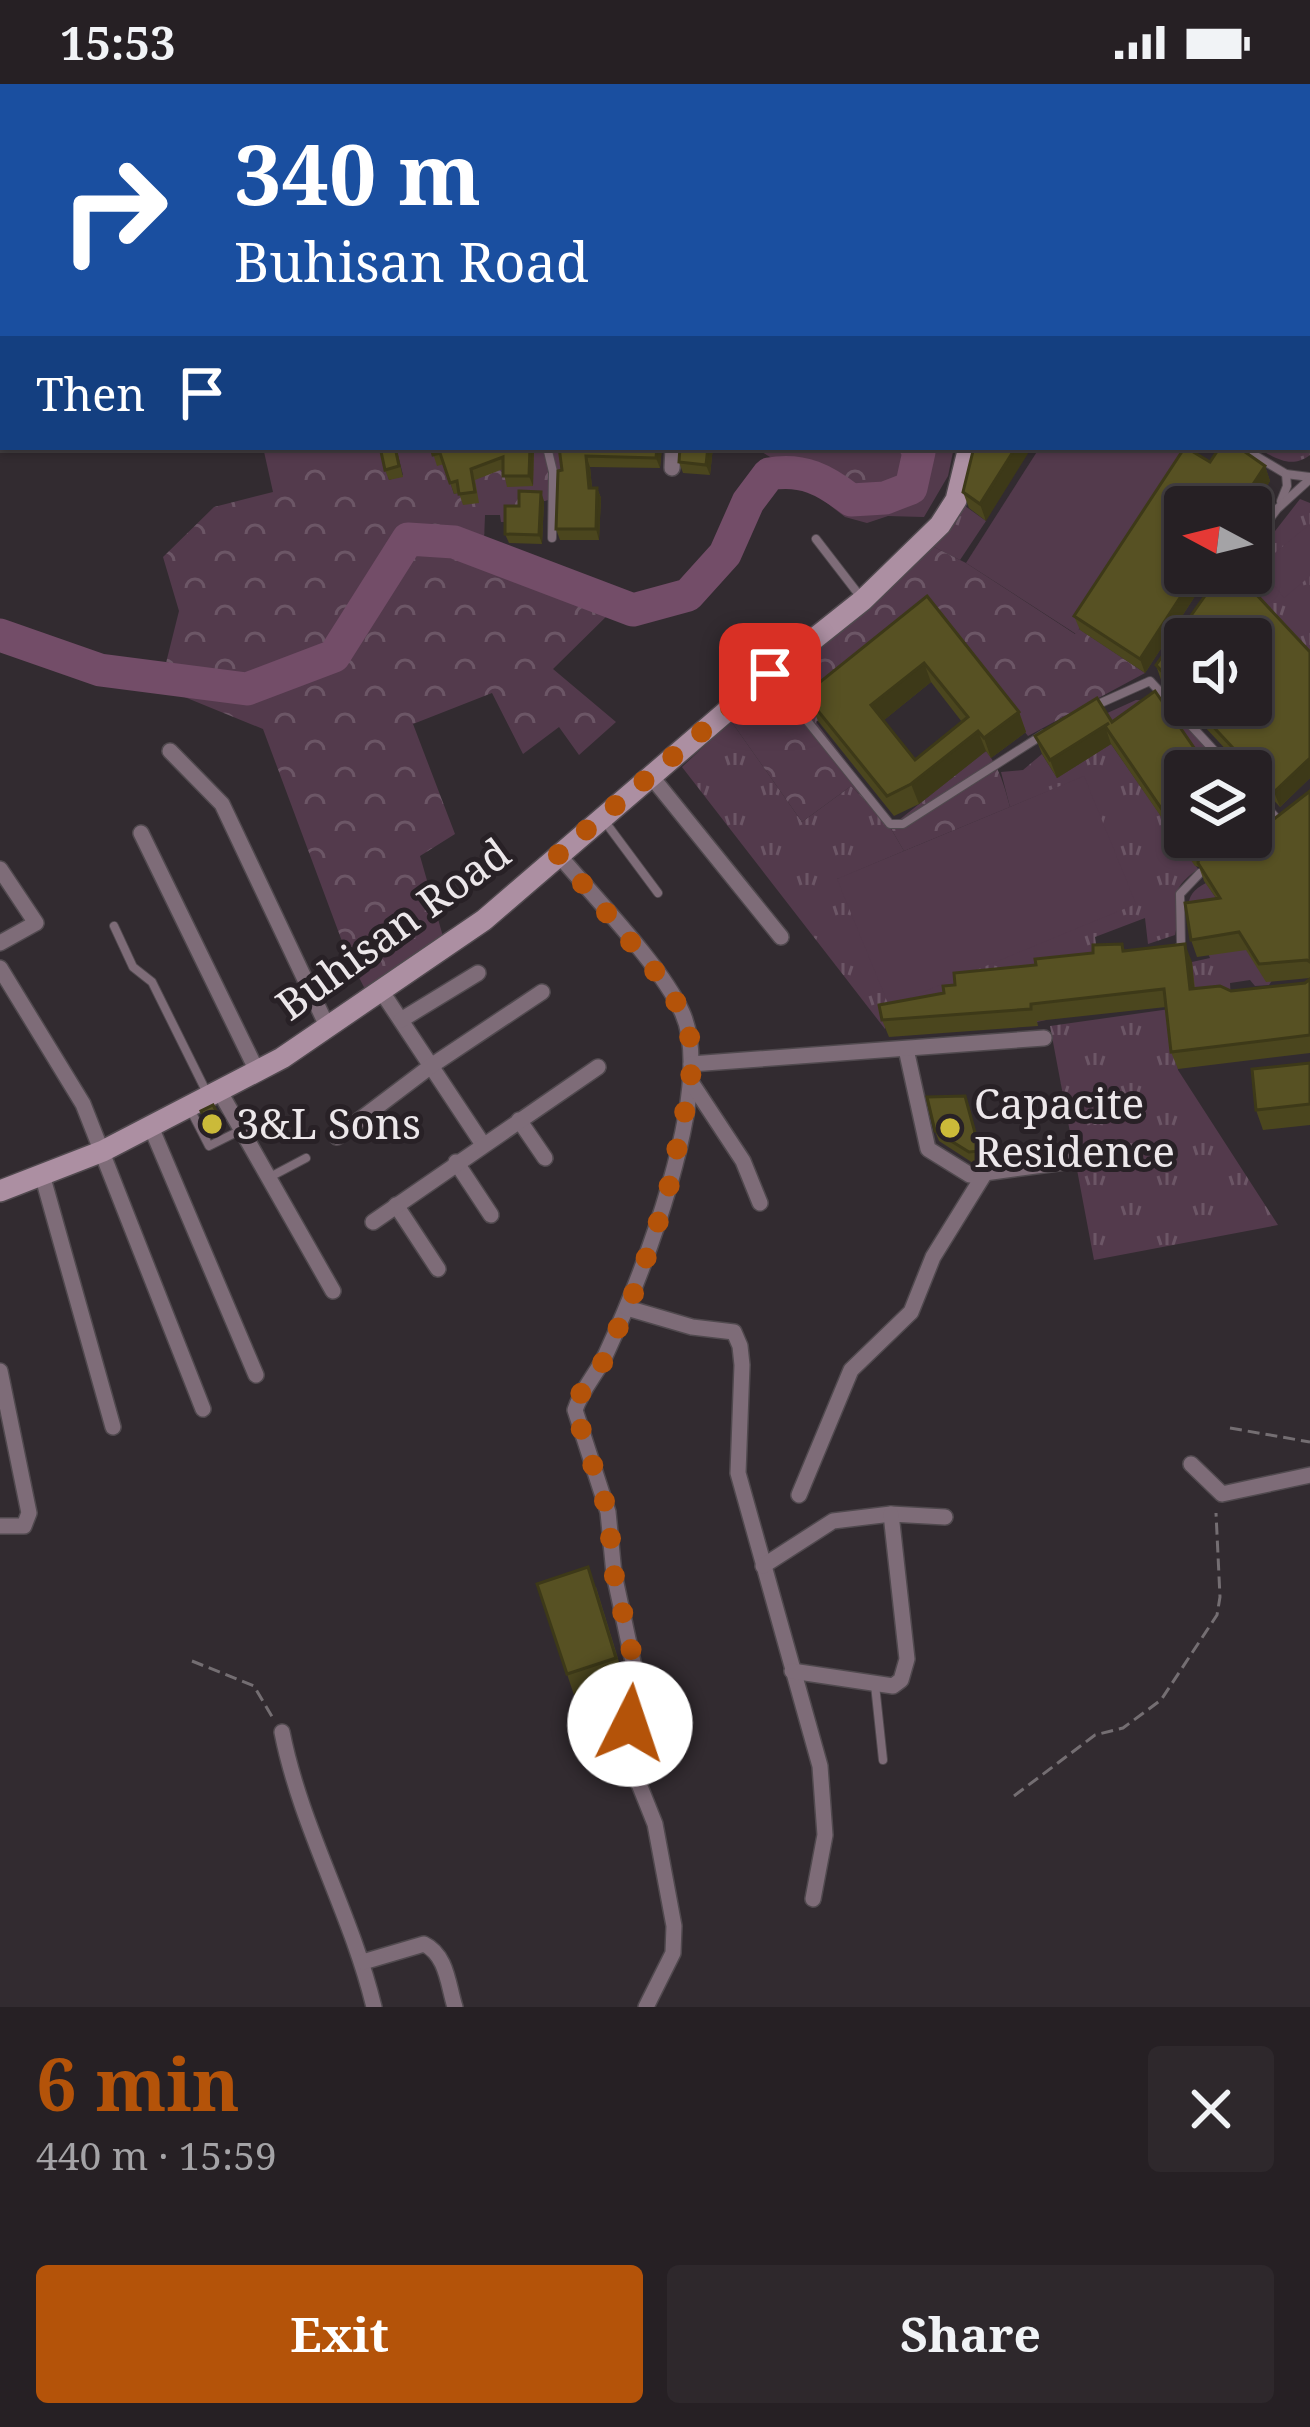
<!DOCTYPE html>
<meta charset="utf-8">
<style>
body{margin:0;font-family:"Noto Serif",serif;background:#2e282c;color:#f1f3f6;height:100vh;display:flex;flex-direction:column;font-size:45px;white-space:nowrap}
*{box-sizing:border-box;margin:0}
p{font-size:39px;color:#a4a3a6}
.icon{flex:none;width:66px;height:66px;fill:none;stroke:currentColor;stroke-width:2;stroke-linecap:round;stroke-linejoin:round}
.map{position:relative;height:1923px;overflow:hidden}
.drawer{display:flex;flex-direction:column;background:#262024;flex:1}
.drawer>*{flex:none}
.banner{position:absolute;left:0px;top:0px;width:1311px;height:366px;box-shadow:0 3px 9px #0004,0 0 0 3px #423e41;background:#1a4fa0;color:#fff;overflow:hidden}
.needle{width:78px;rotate:277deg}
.fabs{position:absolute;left:1164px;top:402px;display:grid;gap:24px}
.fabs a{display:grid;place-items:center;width:108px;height:108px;border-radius:12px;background:#262024;box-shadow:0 3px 9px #0004,0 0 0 3px #423e41;font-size:60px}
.pin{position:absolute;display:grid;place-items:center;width:102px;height:102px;color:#fff;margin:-51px;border-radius:24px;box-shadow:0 6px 18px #0006}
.me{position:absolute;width:132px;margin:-66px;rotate:4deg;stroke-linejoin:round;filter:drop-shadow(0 0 9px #0008)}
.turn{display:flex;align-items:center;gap:42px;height:252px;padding:0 36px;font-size:54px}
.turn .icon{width:156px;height:156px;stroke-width:2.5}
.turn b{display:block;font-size:84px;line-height:102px}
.then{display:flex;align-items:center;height:114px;padding:0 36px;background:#0003;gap:24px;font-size:45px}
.round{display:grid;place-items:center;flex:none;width:126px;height:126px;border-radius:12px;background:#2e282c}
.headline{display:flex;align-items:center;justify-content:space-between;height:204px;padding:0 36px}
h1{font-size:72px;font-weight:700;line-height:90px;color:#b45309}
.primary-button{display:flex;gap:24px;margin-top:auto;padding:24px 36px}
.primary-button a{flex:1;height:138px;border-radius:12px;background:#b45309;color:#fff;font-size:48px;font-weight:700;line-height:138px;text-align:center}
.primary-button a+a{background:#2e282c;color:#f1f3f6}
.status{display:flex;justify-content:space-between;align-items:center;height:84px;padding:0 60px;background:#262024;direction:ltr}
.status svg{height:33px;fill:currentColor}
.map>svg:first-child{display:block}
.grass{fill:url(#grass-tufts)}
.forest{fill:url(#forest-crowns)}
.garden{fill:#533a4c}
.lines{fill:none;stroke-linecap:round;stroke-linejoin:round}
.river{stroke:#734d68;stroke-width:33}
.lane-casing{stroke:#50494e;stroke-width:10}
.street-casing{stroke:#50494e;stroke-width:18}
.secondary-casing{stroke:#50494e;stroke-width:24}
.path{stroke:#746e72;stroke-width:3;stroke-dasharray:12 6;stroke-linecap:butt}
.lane{stroke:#7e6c78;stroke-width:8}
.street{stroke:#7e6c78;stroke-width:15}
.secondary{stroke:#ac8fa2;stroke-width:21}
.wall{fill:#4b461e;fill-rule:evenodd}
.shaded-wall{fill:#3d3918}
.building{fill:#575123;stroke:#3d3918;stroke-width:3;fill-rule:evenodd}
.route{stroke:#b45309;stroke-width:21;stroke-dasharray:0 37.8}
.poi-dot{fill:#cbba39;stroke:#282126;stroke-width:4.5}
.labels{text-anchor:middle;stroke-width:10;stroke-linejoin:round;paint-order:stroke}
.street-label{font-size:42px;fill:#ece7ea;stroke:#282126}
.poi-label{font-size:42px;fill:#ece7ea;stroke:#282126;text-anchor:start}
</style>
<div class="status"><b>15:53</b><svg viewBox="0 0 49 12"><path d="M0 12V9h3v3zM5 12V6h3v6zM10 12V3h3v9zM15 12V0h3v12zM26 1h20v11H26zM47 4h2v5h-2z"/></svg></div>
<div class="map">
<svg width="1310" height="1923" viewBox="0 0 1310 1923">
<defs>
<pattern id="grass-tufts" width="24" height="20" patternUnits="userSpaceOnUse" patternTransform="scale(3)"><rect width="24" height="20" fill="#533a4c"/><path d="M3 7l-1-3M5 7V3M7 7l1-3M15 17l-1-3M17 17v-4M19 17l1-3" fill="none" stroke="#6c5666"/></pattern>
<pattern id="forest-crowns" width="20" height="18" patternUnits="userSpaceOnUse" patternTransform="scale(3)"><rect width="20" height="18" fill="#533a4c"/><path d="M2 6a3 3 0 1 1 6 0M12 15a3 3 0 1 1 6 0" fill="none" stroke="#6c5666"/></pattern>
</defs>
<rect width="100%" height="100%" fill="#322b30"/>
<!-- grass -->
<g class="grass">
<path d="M1308,360l2,11c-20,15 -35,2 -55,-8h53z"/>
<path d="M1300,415l10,4v158l-77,-75 10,-13h8v-11z"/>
<path d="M965,422l21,15 -26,39 -32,-16z"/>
<path d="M1136,616l31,1 57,70h-19l-87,-32 -15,-24z"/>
<path d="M731,637l71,101 49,-36 39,41 14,24 -67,28 247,-102 -74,30 -9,-35 22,-2 19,-16 15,24 54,-34 87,125c-36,26 -15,31 -23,66l-27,9 -3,-26 -50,19 5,33 -58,7 4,43 -9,2 -3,-38 -84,26 -64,12 -1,7 -203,-262z"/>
<path d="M1206,799l37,56 55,2 -29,44 -14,1 -5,-6 -20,3 1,20 -60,7 7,60 100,155 -184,35 -44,-234 120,-17 22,-47 18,-4c-9,-26 -41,-57 -4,-75z"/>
</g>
<!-- forest -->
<g class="forest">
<rect x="0" y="122" width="3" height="231"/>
<path d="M263,363h118l8,33 14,-5 -7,-28h35l13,17 10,30 22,-7 -4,-14 44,-26h47v48l-18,6h-23v21h-21l-1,-7h-15l-1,25 11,5 -2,5 -14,1 140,53 -66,65 63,53 -37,33 -20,-28 -36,27 -31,-61 -79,31 42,110 -35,22 26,91 -77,50 -23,-45 -83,-223 -103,-42 19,-76 -16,-54 51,-50 59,-15z"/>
<path d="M754,363h200l-6,29 -24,41 -36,-1 -21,7 -22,-6 -45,-35 -9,-12z"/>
<path d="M928,460l38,19 109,71 4,-5 66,44 -117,63 -94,-120 -118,106 78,102 92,-73c14,18 18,34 24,56l-106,44 -14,-24 -39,-41 -49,36 -71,-101z"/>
</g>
<!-- garden -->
<g class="garden">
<path d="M1040,363h141l10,7 -115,180 -110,-71z"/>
<path d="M1310,440v52l-26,22 -25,-32z"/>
<path d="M1084,692l52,128 -247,102 -52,-127z"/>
</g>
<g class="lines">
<!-- river -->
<g class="river">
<path d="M952,3l1,-3"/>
<path d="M0,551l100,35 147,19 87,-33 74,-117 46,3 179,68 55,-15 37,-41 23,-52 21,-28c34,-6 56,6 82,26l34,-2 26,-10 8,-36 -3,-5"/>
</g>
<!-- lane casing -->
<g class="lane-casing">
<g id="lane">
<path d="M547,363l6,25 -1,66"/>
<path d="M1241,363l45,27 24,3"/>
<path d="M1281,417l6,-15 -1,-12"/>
<path d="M816,455l47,61"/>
<path d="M1251,460l26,-35 33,-30"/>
<path d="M772,593l118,147h13l141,-90"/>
<path d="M1094,622l56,-25 83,90"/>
<path d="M1251,706l28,31"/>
<path d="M603,735l55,74"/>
<path d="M114,842l19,41 19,15 54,109"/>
<path d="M1176,866l5,-5 -1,-51 20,-21"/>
<path d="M190,1025l19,37 30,-15"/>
<path d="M270,1093l36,-19"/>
<path d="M875,1601l8,75"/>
</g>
</g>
<!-- street casing -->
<g class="street-casing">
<g id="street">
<path d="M404,0l8,3"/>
<path d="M1236,0l1,3"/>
<path d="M59,3l1,-3"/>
<path d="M206,3l1,-3"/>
<path d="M346,3v-3"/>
<path d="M451,3l2,-3"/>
<path d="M652,3l4,-3"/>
<path d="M672,384l1,-21"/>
<path d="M170,667l52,53 105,222"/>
<path d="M651,692l130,161"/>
<path d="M141,749l116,238"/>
<path d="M558,770c35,42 103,111 124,158 35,76 -42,268 -76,342 -9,20 -24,34 -31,56l33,102 6,62 22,102 -10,69 3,14 26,65 19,102 -1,27 -27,54"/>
<path d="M0,785l36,54 -36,20"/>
<path d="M0,884l83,136 120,305"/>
<path d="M380,905l102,154"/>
<path d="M401,936l77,-47"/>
<path d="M906,965l22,100 42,26 103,-14"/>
<path d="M691,980l353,-26"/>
<path d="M691,998l52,79 17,42"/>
<path d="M220,1008l113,199"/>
<path d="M519,1036l26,38"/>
<path d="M151,1043l105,248"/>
<path d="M337,1053l94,-71 111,-74"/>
<path d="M456,1078l35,53"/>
<path d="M43,1094l70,249"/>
<path d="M396,1121l42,64"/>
<path d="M373,1138l225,-155"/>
<path d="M627,1224l65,19 42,5 6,14 2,19 -4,108 82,293 5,69 -12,64"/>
<path d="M0,1287l29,142 -5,13h-24"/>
<path d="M1191,1380l31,30 88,-19"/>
<path d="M799,1411l52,-125 60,-58 22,-55 52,-84"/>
<path d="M763,1482l70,-45 58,-7 54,3"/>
<path d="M792,1587l101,15 8,-6 6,-21 -16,-145"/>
<path d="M282,1648c19,96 69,180 92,275"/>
<path d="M363,1878l61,-18c23,11 24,41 31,63"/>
</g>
</g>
<!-- secondary casing -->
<g class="secondary-casing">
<g id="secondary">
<path d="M1100,3l2,-3"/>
<path d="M0,1107l103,-40 179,-93 202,-138 286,-246 93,-74 77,-75 16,-25 13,-53"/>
</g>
</g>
<!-- path -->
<g class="path">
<path d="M1230,1344l80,14"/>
<path d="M192,1577l62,25 20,34"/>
<path d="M1014,1712l81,-61 28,-7 38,-28 56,-85 3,-18 -4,-84"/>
</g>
<!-- lane -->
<use href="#lane" class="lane"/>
<!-- street -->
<use href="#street" class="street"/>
<!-- secondary -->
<use href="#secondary" class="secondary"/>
</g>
<!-- wall -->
<g class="wall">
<path d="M396,363l7,30 -14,3 -4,-10z"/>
<path d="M431,363h103l-1,39 -26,1 -4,-18 -28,11 4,23 -16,2 -4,-12 -5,1 -10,-30 -7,2z"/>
<path d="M559,363h103l-2,21 -70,-1 2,21h5l4,10 -2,42h-39l-4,-11 6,-59z"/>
<path d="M713,363l-3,28 -27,-2 -4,-11z"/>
<path d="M974,363l12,74 -17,-13 -6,-16z"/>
<path d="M1210,378l55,4 5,15 -19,30v-4l-66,66h25l-65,100 -65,-43 -6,-14z"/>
<path d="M544,417l-2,43 -33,-1 -4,-9 14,-28z"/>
<path d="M1237,498l73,70v126l-30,29 -29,-31v-5h-5l-85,-91 -5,-15zM1185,555l66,66h-66z"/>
<path d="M927,512l92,116 7,20 -35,26 -5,-7 -67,53 -25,12 -76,-95 -8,-20 4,-3 -4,-8zM931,598l31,40 -47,38 -31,-40z"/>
<path d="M1097,614l88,139h60l2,3 63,-49v187l-44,4 -20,-32 -49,7 -6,-17 25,-42 -12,-17 -5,-14 -4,-1 -84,-122 -54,34 -15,-24 -7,-18z"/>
<path d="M1122,860l2,7 68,11 3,27 36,2 74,-8 5,-4v74l-132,16 -7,-17 -5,-45 -129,14 1,5 -149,11 -7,-17 62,-27 11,-8 138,-32z"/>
<path d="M1310,979v62l-47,5 -7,-20z"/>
<path d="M969,1022l14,55 -10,2 -34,-22 -4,-10z"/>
<path d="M201,1027l22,13 2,5 -12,6z"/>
<path d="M537,1500l59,3 28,91 -50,17z"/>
</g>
<!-- shaded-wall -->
<g class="shaded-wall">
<path d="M530,363h4l-1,39 -4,-10z"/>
<path d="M657,363h5l-2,21 -4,-10z"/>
<path d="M708,363h5l-3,28 -4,-10z"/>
<path d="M1016,363h16l-46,74 -6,-17z"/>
<path d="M586,372l4,11 3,31 -4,-10z"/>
<path d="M1265,382l5,15 -19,30v-4h-13z"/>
<path d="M597,404l4,10 -2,42 -3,-11z"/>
<path d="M541,408l3,9 -2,43 -3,-9z"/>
<path d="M1196,489h14l-65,100 -5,-14z"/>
<path d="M924,579l7,19 -53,43 -7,-20z"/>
<path d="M1019,628l7,20 -35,26 -7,-20z"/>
<path d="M1109,639l-4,3 6,18 -54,34 -7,-18z"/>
<path d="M978,647l8,20 -67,53 -8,-20z"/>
<path d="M1310,674v20l-30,29 -6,-15z"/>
<path d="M1185,860l7,18 4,45 -6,-18z"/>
</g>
<!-- building -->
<g class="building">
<path d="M0,0h23l-1,3h-19v34l-3,-1z"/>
<path d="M65,0h109l-1,3h-109z"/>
<path d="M217,0h60l6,3h-67z"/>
<path d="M475,0h130l1,1 -5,2h-123z"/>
<path d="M673,0h192l1,3h-199z"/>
<path d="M906,0h31l-3,3h-26z"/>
<path d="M1108,0h20l6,3h-28z"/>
<path d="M1308,99l2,2v74l-2,-2z"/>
<path d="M1310,276v68l-2,2v-69z"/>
<path d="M380,363h15l4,19 -14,4z"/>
<path d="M431,363h99l-1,29h-26v-19l-32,12 4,23 -16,2 -2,-13 -7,2 -10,-30 -7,2z"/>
<path d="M559,363h98l-1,11 -70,-2 3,32h8l-1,41h-40l2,-58 4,-1z"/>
<path d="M680,363h28l-2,18 -27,-3z"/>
<path d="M974,363h42l-36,57 -17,-12z"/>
<path d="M1185,363l25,15 10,-15h18l27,19 -27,41h-53v66h11l-56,86 -66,-43z"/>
<path d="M519,407l22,1 -2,43 -34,-1v-28h14z"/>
<path d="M1225,489h4l8,9 4,-4 69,74v106l-36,34 -81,-87h58v-66h-66v57l-29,-31 56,-79z"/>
<path d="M927,512l92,116 -35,26 -6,-7 -67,53 -24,12 -77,-95 6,-5 -6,-6zM924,579l44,54 -53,43 -44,-55z"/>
<path d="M1155,607l55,80h-25v66h59l3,3 63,-49v171l-3,-2 -48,4 -20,-32 -48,8 -6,-37 35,-5 -22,-35 2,-13 -11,-1 -84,-123 4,-3 -59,37 -15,-24 62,-38 15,24z"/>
<path d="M1122,860l1,7 62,-7 5,45 30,-3 11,5 74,-8 5,-4v56l-139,17 -7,-63 -133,15v5l-149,11 -3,-15 65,-12 -1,-7 12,-1 -1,-12 82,-8 -1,-6 58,-6v-8z"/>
<path d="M1310,979v41l-54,6 -4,-41z"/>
<path d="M965,1012l15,55 -11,1 -34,-21 -8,-34z"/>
<path d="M213,1021l10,19 -12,6 -10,-19z"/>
<path d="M588,1483l28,91 -49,16 -30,-90z"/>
</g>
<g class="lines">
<!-- route -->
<path class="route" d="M630,1640l7,-48 -23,-102 -6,-62 -33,-102 6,-17 22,-31 33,-74 31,-92 24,-114 -1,-44 -18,-46 -114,-138 212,-180"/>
</g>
<!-- markers -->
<g class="poi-dot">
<circle cx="212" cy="1040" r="12"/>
<circle cx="950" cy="1044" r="12"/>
</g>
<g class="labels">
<!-- street labels -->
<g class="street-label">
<text transform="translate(393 845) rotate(-36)" y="15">Buhisan Road</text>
</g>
<!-- poi labels -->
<g class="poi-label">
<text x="974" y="1035">Capacite<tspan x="974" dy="48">Residence</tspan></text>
<text x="236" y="1055">3&amp;L Sons</text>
</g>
</g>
</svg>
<div class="fabs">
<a><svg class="needle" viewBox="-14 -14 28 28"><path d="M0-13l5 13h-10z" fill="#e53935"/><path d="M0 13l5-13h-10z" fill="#a4a3a6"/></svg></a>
<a><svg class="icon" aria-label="sound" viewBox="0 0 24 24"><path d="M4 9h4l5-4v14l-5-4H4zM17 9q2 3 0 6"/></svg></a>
<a><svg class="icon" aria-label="layers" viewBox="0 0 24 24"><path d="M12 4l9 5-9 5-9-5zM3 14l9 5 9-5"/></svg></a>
</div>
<div class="pin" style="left:770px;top:590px;background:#d93025"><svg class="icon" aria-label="arrive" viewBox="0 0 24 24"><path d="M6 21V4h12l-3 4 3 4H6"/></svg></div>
<svg class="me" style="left:630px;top:1640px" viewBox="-20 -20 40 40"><circle r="19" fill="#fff"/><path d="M0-13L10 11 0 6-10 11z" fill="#b45309"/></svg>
<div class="banner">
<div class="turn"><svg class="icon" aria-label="right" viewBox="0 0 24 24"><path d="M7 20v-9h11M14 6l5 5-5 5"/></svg><div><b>340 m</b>Buhisan Road</div></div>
<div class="then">Then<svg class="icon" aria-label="arrive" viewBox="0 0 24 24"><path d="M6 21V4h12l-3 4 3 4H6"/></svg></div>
</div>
</div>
<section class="drawer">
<div class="headline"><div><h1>6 min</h1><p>440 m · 15:59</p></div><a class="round"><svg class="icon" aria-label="close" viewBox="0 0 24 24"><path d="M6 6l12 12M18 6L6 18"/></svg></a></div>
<div class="primary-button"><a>Exit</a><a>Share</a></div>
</section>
